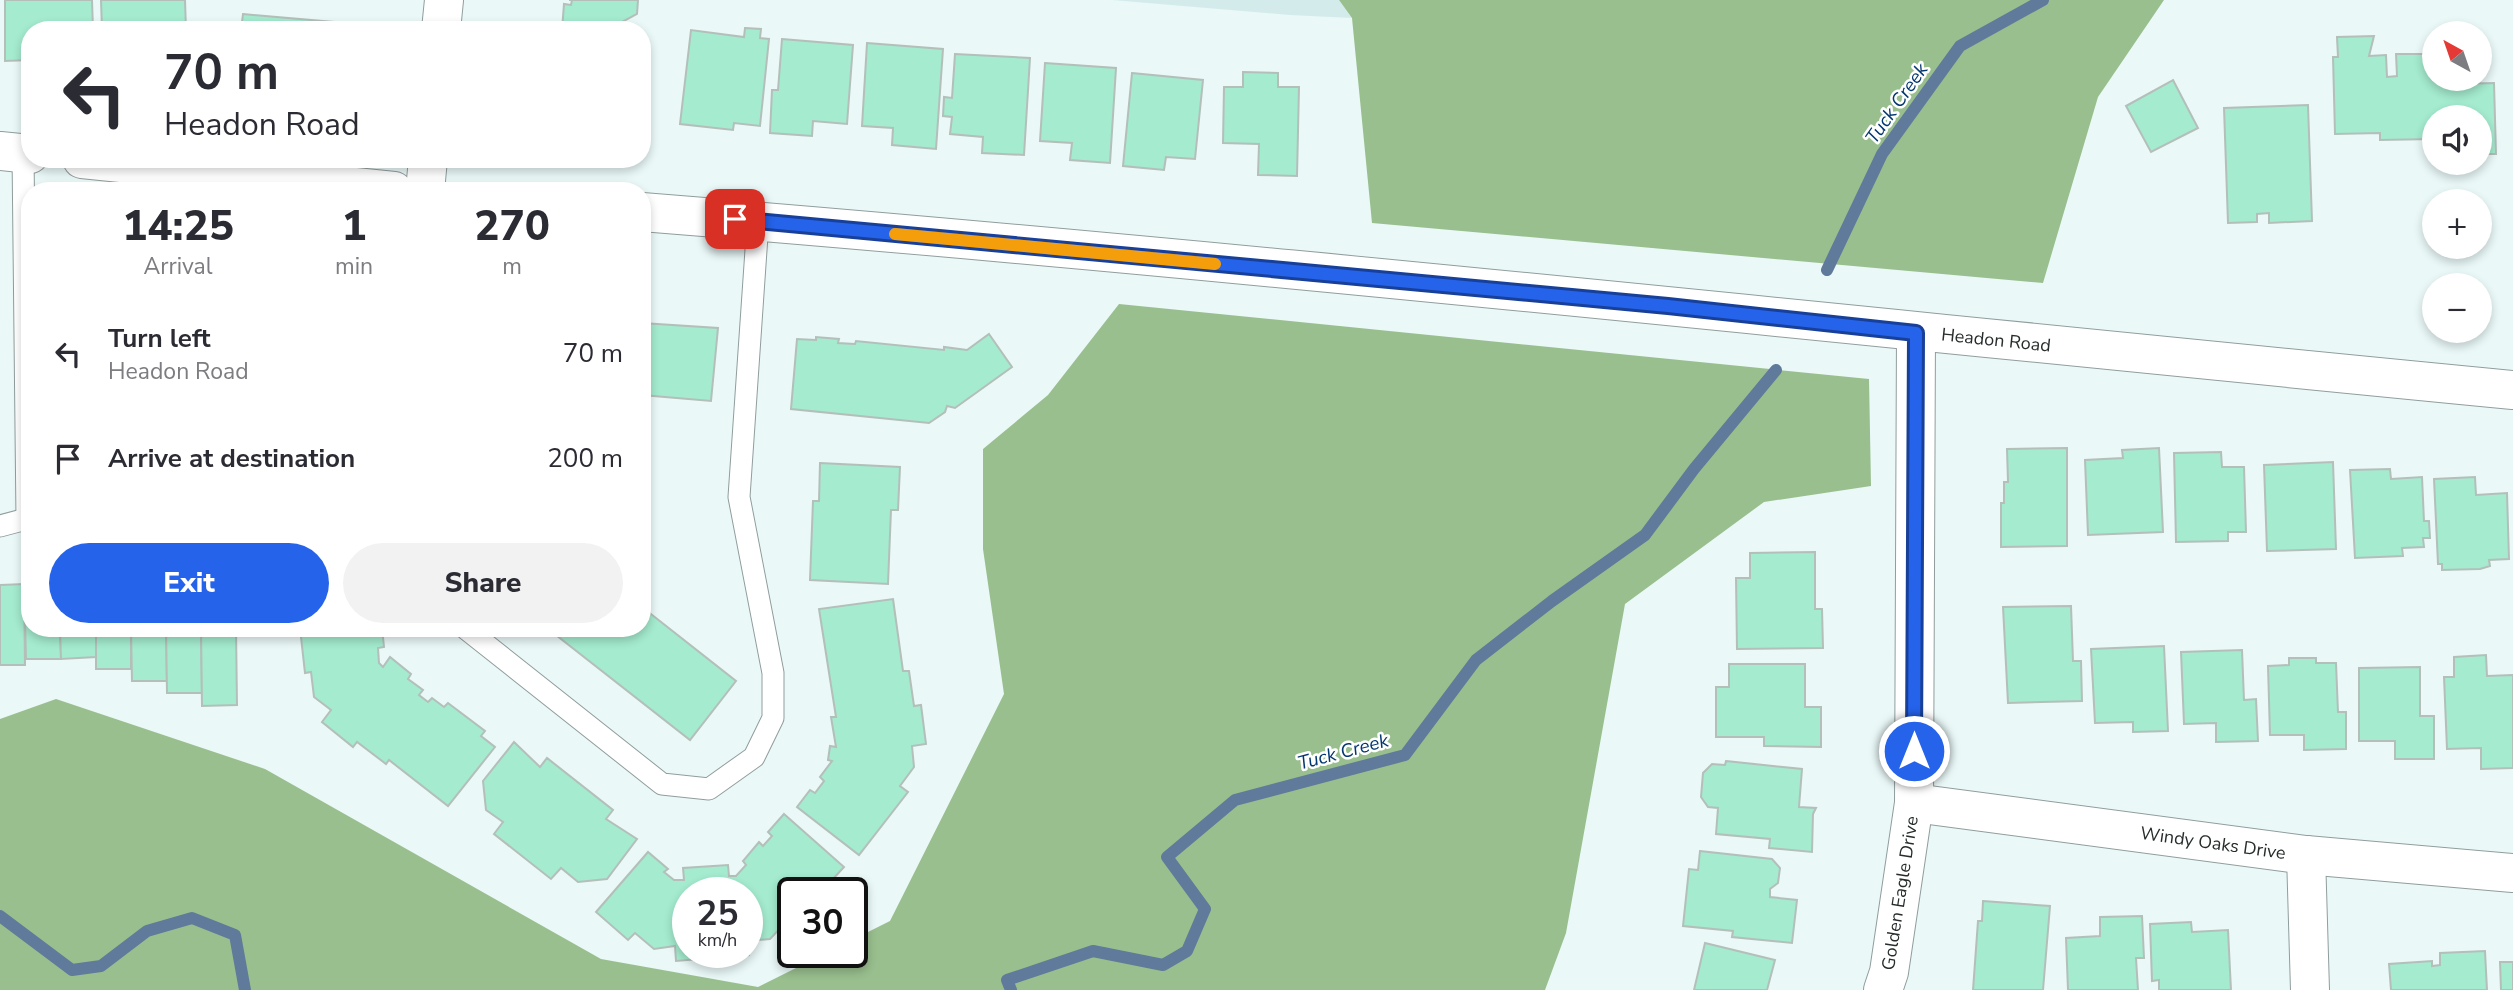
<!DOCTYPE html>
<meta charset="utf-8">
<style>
body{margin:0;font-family:"Nunito Sans",sans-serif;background:#f2f2f3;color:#2b2b33;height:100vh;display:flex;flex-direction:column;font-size:26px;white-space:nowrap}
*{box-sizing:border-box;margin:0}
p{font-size:23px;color:#7c7c81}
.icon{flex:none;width:38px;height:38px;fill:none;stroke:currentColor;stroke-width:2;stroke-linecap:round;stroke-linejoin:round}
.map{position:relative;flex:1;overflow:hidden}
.panel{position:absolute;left:21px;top:182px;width:630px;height:455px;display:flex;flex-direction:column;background:#fff;border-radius:28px;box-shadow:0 4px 10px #0003}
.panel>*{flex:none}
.top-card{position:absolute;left:21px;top:21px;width:630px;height:147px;border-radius:28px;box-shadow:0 4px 10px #0003;background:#fff;color:#2b2b33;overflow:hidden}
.needle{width:46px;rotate:320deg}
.fabs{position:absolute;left:2422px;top:21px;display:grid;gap:14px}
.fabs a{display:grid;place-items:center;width:70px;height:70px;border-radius:50%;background:#fff;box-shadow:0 4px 10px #0003;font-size:35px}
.speed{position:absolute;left:672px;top:877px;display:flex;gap:14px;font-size:35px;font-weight:700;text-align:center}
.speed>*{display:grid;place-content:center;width:91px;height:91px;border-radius:50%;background:#fff;box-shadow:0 4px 10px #0003;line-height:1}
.speed small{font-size:18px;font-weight:400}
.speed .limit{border:4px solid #111;border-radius:10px;background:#fff;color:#111}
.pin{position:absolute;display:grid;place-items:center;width:60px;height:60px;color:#fff;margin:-30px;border-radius:14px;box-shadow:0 4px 10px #0006}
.me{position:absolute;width:77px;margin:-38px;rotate:0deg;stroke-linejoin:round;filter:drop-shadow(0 0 5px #0008)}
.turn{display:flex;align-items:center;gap:24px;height:147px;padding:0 28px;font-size:32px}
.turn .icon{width:91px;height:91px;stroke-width:2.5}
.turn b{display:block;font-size:49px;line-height:60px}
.eta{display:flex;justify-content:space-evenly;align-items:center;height:119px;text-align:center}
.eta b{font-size:42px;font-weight:800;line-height:49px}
.button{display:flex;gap:14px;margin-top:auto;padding:14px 28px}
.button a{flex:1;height:80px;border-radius:42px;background:#2563eb;color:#fff;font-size:28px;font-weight:800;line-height:80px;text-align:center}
.button a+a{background:#f2f2f3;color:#2b2b33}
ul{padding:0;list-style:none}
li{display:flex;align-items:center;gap:21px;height:105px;padding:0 28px}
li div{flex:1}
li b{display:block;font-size:26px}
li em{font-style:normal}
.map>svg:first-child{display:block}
.built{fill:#d4ebec}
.forest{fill:#99bf8e}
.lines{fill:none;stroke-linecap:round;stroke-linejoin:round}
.stream{stroke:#607a9b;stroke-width:12}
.building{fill:#a4ebcf;stroke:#b4bfba;stroke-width:2;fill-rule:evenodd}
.service-casing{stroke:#919d9d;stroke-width:23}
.minor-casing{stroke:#919d9d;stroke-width:40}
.tertiary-casing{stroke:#919d9d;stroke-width:40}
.service{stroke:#fff;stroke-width:21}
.minor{stroke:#fff;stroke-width:38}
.tertiary{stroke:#fff;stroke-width:38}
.route-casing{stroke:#184099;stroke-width:18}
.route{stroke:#2563eb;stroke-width:12}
.slow{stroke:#f59e0b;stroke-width:12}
.labels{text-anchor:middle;stroke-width:5;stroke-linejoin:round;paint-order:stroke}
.street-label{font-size:18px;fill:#272c2c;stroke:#fff}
.water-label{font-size:19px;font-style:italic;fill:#033770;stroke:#fff}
</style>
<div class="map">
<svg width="2513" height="990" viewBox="0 0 2513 990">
<rect width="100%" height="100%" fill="#eaf8f8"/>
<!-- built -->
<path class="built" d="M1112,0h227l13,18 -62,-3z"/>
<!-- forest -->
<g class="forest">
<path d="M1339,0h825l-66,97 -55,186 -671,-60 -20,-205z"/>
<path d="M1119,304l750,75 2,107 -107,16 -139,102 -59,329 -21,57h-1545v-271l56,-20 209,70 336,190 157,28 70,-35h24v-12l38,-19 114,-227 -21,-145v-100l65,-54z"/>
</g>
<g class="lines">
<!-- stream -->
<g class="stream">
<path d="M1827,270l55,-116 78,-108 83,-46"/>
<path d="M0,916l72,54 29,-4 46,-35 45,-13 43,17 10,55"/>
<path d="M1011,990l-4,-10 86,-29 70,14 24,-14 18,-42 -38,-52 68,-57 170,-45 71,-95 76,-59 93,-66 49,-66 82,-99"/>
</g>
</g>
<!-- building -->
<g class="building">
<path d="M5,0h87l1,30h-63v30l-25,1z"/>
<path d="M101,0h84l1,30h-84z"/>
<path d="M569,0h69l-1,14 -17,9v7h-58l2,-26 7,1 1,-5z"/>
<path d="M243,14l102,9 -1,7h-103z"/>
<path d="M745,28l16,1 -1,9 9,1 -9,87 -26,-3 -1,7 -53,-6 11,-94 53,7z"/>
<path d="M2374,36l-5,20 17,-1 1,22 10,-1 -1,-22h38v25h22v5l38,-1 2,71h-16v-37h-46v22l-54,1v-7l-45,1 -2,-77h5l-1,-20z"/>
<path d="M782,39l71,6 -6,79 -34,-3 -1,15 -42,-3 2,-43h6z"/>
<path d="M867,43l76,6 -7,100 -44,-4 1,-17 -31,-2z"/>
<path d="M955,54l75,4 -6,97 -42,-2 1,-16 -33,-3 2,-17 -9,-1 1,-19 8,1z"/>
<path d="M1045,63l71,5 -6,95 -40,-3 2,-17 -32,-2z"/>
<path d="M1243,72l35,1v14h21l-2,89 -39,-1 1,-31 -36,-1 1,-56h19z"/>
<path d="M1132,73l71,7 -8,79 -29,-2 -2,13 -41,-4z"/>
<path d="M2173,80l25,48 -47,24 -25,-46z"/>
<path d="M2308,105l4,116 -43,2v-10l-12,1v8l-29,1 -4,-115z"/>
<path d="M642,323l76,5 -7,73 -69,-6z"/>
<path d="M989,334l23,33 -57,41 -8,-2 -2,6 -16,11 -138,-14 6,-70 19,1v-3l23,2 -1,4 17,1 1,-3 88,9v-3l23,3z"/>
<path d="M2067,448v98l-66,1v-44h3v-21h4l-1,-33z"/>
<path d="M2159,448l4,84 -75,3 -3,-75 38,-2 -1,-8z"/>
<path d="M2221,452l1,15h22l2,65h-18v9l-52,1 -2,-89z"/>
<path d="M2333,462l3,87 -69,2 -3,-86z"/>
<path d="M820,463l80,4 -2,43h-7l-3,74 -78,-4 3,-79h6z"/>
<path d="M2390,469l1,10 31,-2 2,44h5l1,17h-7l1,9 -22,1 1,8 -48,2 -5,-88z"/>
<path d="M2475,477l1,18 31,-2 2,66 -20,1 1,6 -10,3 -38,1v-6h-4l-4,-85z"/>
<path d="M1815,552v57h7l1,39 -86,1 -1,-71h14v-25z"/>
<path d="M24,576h6v52h30l1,31h-35z"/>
<path d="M24,584l1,81h-25v-80z"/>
<path d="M893,599l10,72h6l5,35 7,-1 5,39 -14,2 2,21 -14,19 8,6 -49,63 -62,-48 13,-17 5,3 9,-12 -4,-4 12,-16 -4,-1 2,-14 6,1 -5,-30h5l-17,-108z"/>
<path d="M2071,606l2,55h8l1,40 -74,2 -5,-96z"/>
<path d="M642,607l94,74 -46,59 -143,-112h95z"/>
<path d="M60,628h36v29l-35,2z"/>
<rect x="96" y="628" width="35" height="41"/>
<path d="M131,628h35l1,53h-35z"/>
<path d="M166,628h35l1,65h-35z"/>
<path d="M201,628h35l1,77 -35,1z"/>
<path d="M300,628h82l2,19 -6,1 1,15 4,4 7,-10 21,17 -3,5 15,11 -4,5 9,7 4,-4 12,9 4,-4 37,28 -4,5 14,11 -47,59 -59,-46 -3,4 -29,-22 -4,5 -31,-25 9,-12 -17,-13 -3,-25 -6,1z"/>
<path d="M2164,646l4,85 -35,1v-10l-38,1 -4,-74z"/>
<path d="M2242,650l2,50 12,-1 2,42 -42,1v-19l-32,1 -3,-72z"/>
<path d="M2486,655l1,21 26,-1v93l-32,1v-21l-34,1 -3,-72h10v-20z"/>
<path d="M2289,658h27v5h20l2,49h8v37l-42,1v-15h-34l-2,-69 21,-1z"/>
<path d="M1729,664h76v43h16v40l-57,-1v-9h-48v-50h13z"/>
<path d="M2420,667v49h14v43h-39v-18h-36v-73z"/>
<path d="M514,742l26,25 7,-9 66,52 -7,9 31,20 -30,40 -29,3 -17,-14 -10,11 -57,-45 9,-12 -17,-12 -3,-29z"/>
<path d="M1726,761l76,8 -3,38 17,1 -3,6 -1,38 -43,-4 1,-9 -54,-5 2,-26 -10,-1 -7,-10 2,-24 9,-9 13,1z"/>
<path d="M784,814l60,53 -23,25h-28v33l-2,1 -5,-4 -16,17 -22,2 1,14 -73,6 -1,-15 -21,3 -19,-16 -7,7 -32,-28 52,-60 20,17 -4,3 10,8h10l-1,-12 45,-3 1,11h7l10,-11 -3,-4 16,-19 4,4 9,-10 -4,-4zM688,892h59v60h-59z"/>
<path d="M1700,851l72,8 8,9 -2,15 -8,6v8l27,3 -5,43 -60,-6 1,-6 -50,-5 6,-57 9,1z"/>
<path d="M1983,901l67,5 -7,84h-70l5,-69h4z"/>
<path d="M2142,916l2,42h-8l2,32h-70l-2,-52 34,-2v-19z"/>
<path d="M2191,922l1,10 36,-2 3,60h-72v-10l-7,1 -2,-57z"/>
<path d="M1705,943l70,17 -8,30h-73z"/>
<path d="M2485,951l2,39h-96l-2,-26 43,-3v5l8,-1v-12z"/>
<path d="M2500,962h13v28h-12z"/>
</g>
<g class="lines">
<!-- service casing -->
<g class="service-casing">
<g id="service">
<path d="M23,153l4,366"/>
<path d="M0,526l30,-8"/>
<path d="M465,628l197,156 47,5 45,-32 19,-39v-45l-34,-176 19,-276"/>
</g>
</g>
<!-- minor casing -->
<g class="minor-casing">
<g id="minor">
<path d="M441,30l3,-30"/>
<path d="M425,191l3,-32"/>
<path d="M1914,803l392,52 207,18"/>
<path d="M2306,855l4,135"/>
<path d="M1883,990l6,-18 25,-169 2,-470"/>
</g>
</g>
<!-- tertiary casing -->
<g class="tertiary-casing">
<g id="tertiary">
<path d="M0,151l30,3"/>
<path d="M82,159l312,32"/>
<path d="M642,212c625,50 1248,118 1871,178"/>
</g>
</g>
<!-- service -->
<use href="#service" class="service"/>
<!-- minor -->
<use href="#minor" class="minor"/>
<!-- tertiary -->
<use href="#tertiary" class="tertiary"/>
</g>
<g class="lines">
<!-- route casing -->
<g class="route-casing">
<path id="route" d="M735,219l933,87 248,27 -2,418"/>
</g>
<!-- route -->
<use href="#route" class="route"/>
<!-- slow -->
<path class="slow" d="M895,234l320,30"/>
</g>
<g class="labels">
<!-- street labels -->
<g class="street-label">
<text transform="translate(1996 340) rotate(6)" y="6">Headon Road</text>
<text transform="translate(2213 843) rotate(8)" y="6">Windy Oaks Drive</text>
<text transform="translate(1900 893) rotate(-81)" y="6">Golden Eagle Drive</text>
</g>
<!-- water labels -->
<g class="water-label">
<text transform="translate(1896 103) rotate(-55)" y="7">Tuck Creek</text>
<text transform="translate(1343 751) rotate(-15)" y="7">Tuck Creek</text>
</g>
</g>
</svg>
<div class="fabs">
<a><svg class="needle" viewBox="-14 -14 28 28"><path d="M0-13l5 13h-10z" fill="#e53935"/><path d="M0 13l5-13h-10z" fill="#7c7c81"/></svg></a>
<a><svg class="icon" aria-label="sound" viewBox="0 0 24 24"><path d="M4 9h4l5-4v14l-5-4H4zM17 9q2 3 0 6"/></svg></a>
<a>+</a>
<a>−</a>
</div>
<div class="speed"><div>25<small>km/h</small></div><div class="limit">30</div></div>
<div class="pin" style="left:735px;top:219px;background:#d93025"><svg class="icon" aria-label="arrive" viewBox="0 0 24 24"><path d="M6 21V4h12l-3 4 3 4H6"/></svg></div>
<svg class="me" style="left:1914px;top:751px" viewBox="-20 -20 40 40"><circle r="17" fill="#2563eb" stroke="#fff" stroke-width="3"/><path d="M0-11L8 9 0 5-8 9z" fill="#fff"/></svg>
<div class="top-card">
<div class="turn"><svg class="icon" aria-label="left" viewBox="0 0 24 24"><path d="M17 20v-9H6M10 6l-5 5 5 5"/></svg><div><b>70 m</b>Headon Road</div></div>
</div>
<section class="panel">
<div class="eta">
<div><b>14:25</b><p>Arrival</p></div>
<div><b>1</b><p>min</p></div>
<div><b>270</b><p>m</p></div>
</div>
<ul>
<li><svg class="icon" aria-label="left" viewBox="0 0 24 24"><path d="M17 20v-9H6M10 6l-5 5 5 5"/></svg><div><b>Turn left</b><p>Headon Road</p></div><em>70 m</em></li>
<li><svg class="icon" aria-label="arrive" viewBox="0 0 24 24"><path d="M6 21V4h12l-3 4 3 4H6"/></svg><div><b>Arrive at destination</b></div><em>200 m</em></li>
</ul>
<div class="button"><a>Exit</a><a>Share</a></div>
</section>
</div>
